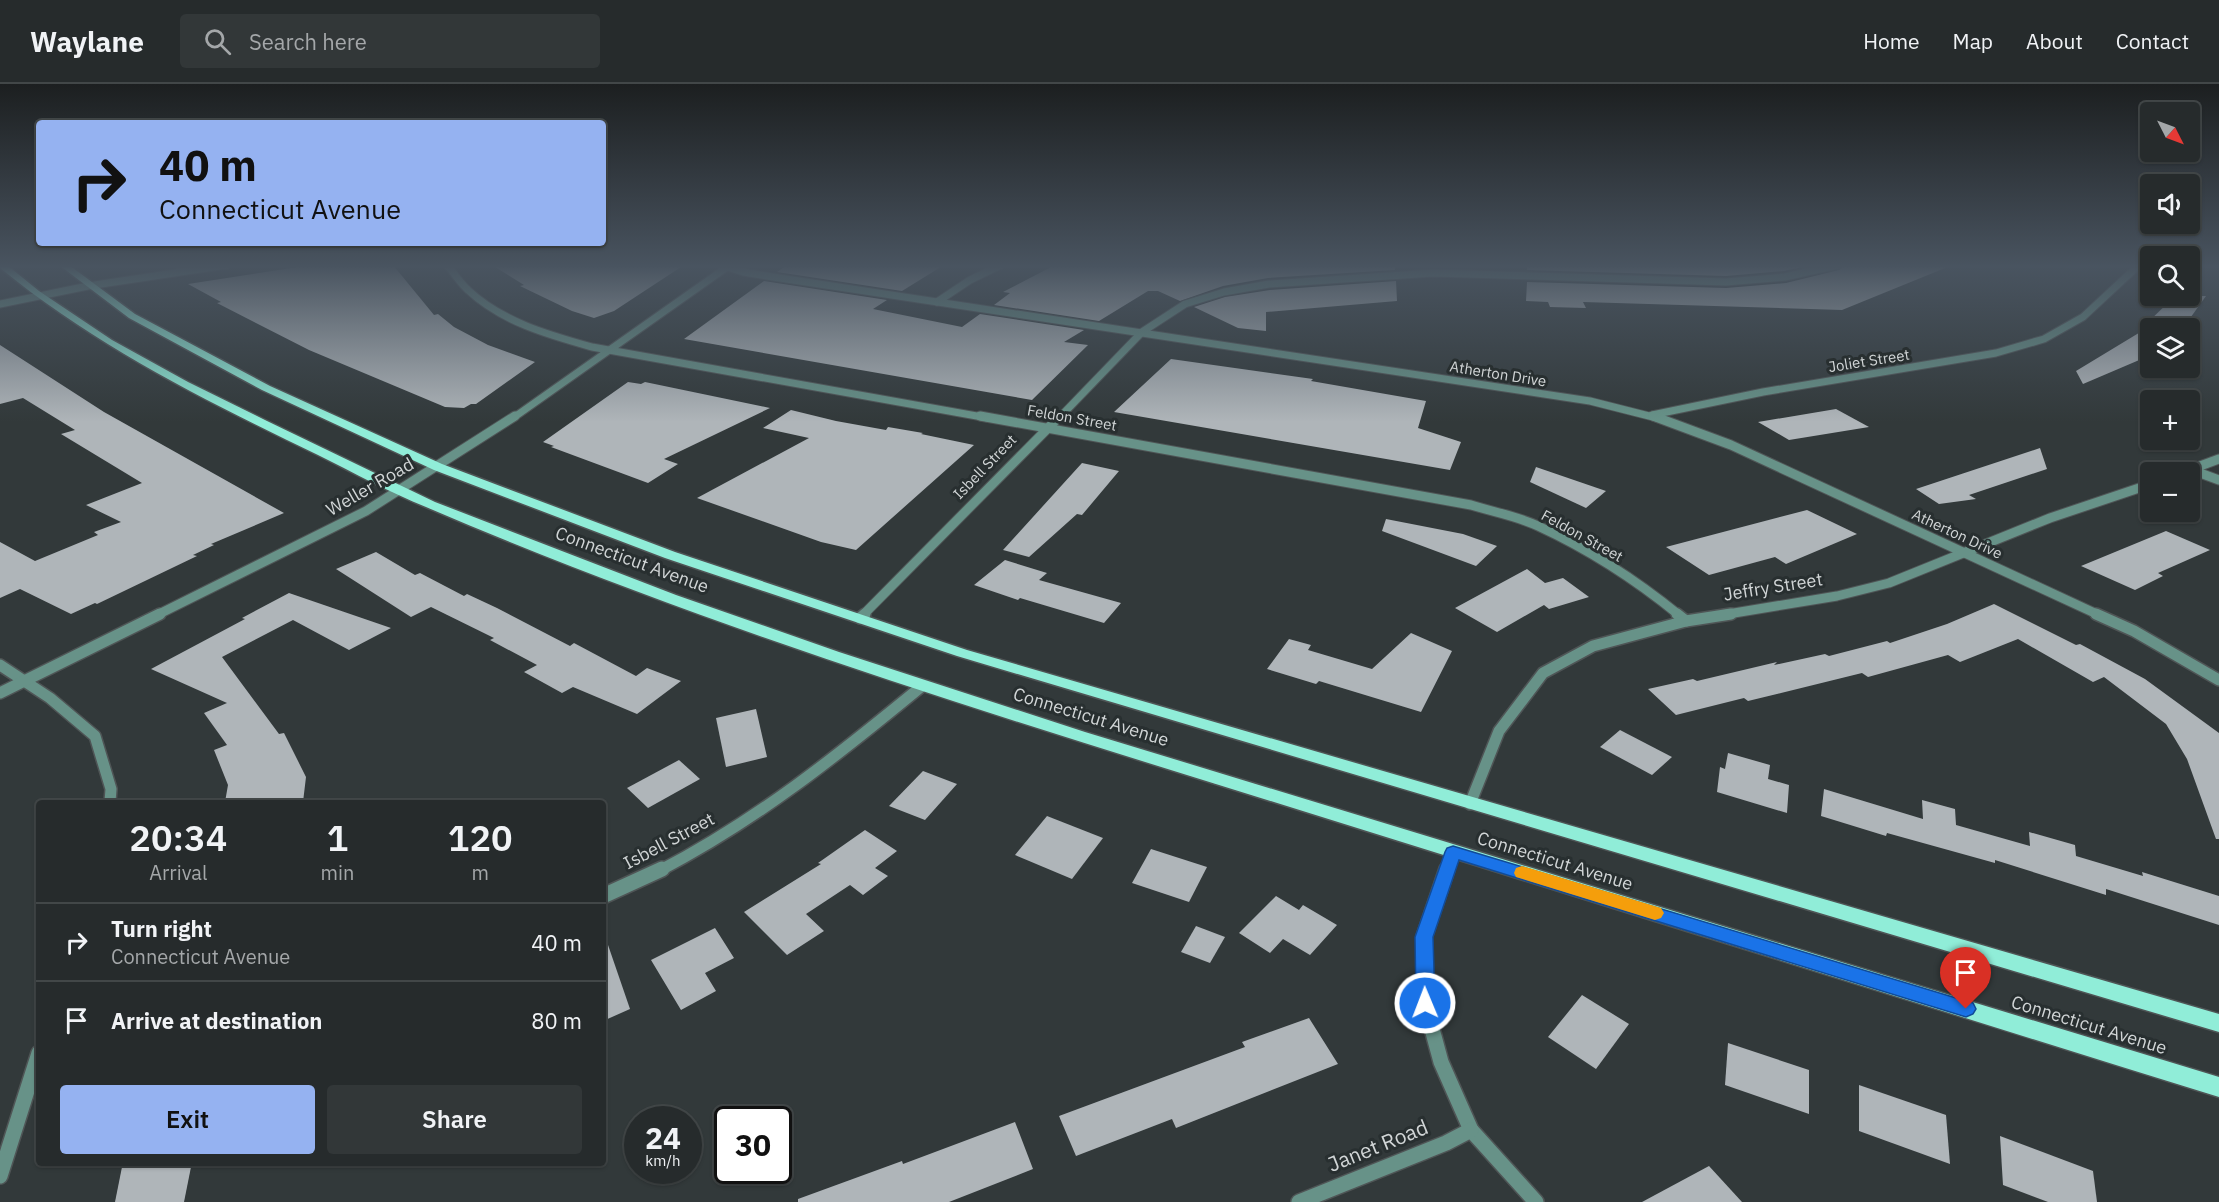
<!DOCTYPE html>
<meta charset="utf-8">
<style>
body{margin:0;font-family:"IBM Plex Sans",sans-serif;background:#323738;color:#f1f3f6;height:100vh;display:flex;flex-direction:column;font-size:22px;white-space:nowrap}
*{box-sizing:border-box;margin:0}
p{font-size:20px;color:#a4a7a9}
.icon{flex:none;width:33px;height:33px;fill:none;stroke:currentColor;stroke-width:2;stroke-linecap:round;stroke-linejoin:round}
.map{position:relative;flex:1;overflow:hidden}
.details{position:absolute;left:36px;top:716px;width:570px;height:366px;display:flex;flex-direction:column;background:#262b2c;border-radius:6px;box-shadow:0 2px 4px #0004,0 0 0 2px #424748}
.details>*{flex:none}
.hud{position:absolute;left:36px;top:36px;width:570px;height:126px;border-radius:6px;box-shadow:0 2px 4px #0004,0 0 0 2px #424748;background:#95b2f1;color:#111;overflow:hidden}
.needle{width:39px;rotate:132deg}
.fabs{position:absolute;left:2140px;top:18px;display:grid;gap:12px}
.fabs a{display:grid;place-items:center;width:60px;height:60px;border-radius:6px;background:#262b2c;box-shadow:0 2px 4px #0004,0 0 0 2px #424748;font-size:30px}
.speed{position:absolute;left:624px;top:1022px;display:flex;gap:12px;font-size:30px;font-weight:700;text-align:center}
.speed>*{display:grid;place-content:center;width:78px;height:78px;border-radius:50%;background:#262b2c;box-shadow:0 2px 4px #0004,0 0 0 2px #424748;line-height:1}
.speed small{font-size:15px;font-weight:400}
.speed .limit{border:3px solid #111;border-radius:9px;background:#fff;color:#111}
.pin{position:absolute;display:grid;place-items:center;width:51px;height:51px;color:#fff;margin:-62px -26px;border-radius:50% 50% 50% 0;rotate:-45deg;box-shadow:0 0 6px #0007}
.pin .icon{rotate:45deg}
.me{position:absolute;width:66px;margin:-33px;rotate:359deg;stroke-linejoin:round;filter:drop-shadow(0 0 4px #0008)}
.turn{display:flex;align-items:center;gap:21px;height:126px;padding:0 24px;font-size:27px}
.turn .icon{width:78px;height:78px;stroke-width:2.5}
.turn b{display:block;font-size:42px;line-height:51px}
.eta{display:flex;justify-content:space-evenly;align-items:center;height:102px;text-align:center}
.eta b{font-size:36px;font-weight:600;line-height:42px}
.button{display:flex;gap:12px;margin-top:auto;padding:12px 24px}
.button a{flex:1;height:69px;border-radius:6px;background:#95b2f1;color:#111;font-size:24px;font-weight:600;line-height:69px;text-align:center}
.button a+a{background:#323738;color:#f1f3f6}
ul{padding:0;list-style:none}
li{display:flex;align-items:center;gap:18px;height:78px;padding:0 24px;border-top:2px solid #424748}
li div{flex:1}
li b{display:block;font-size:22px}
li em{font-style:normal}
header{display:flex;align-items:center;gap:36px;box-sizing:border-box;height:84px;padding:0 30px;background:#262b2c;border-bottom:2px solid #424748}
header strong{font-size:28px}
nav{display:flex;gap:33px;margin-inline-start:auto;font-size:21px}
.search{width:420px;height:54px;background:#323738;display:flex;align-items:center;gap:15px;box-sizing:border-box;padding:0 21px;border-radius:6px;color:#a4a7a9;font-size:22px}
.map>svg:first-child{display:block}
.building{fill:#afb5b9}
.lines{fill:none;stroke-linecap:round;stroke-linejoin:round}
.minor-far3-casing{stroke:#4f5556;stroke-width:9}
.minor-far2-casing{stroke:#4f5556;stroke-width:11}
.minor-far1-casing{stroke:#4f5556;stroke-width:14}
.minor-casing{stroke:#4f5556;stroke-width:18}
.major-casing{stroke:#4f5556;stroke-width:3}
.minor-far3{stroke:#679288;stroke-width:7}
.minor-far2{stroke:#679288;stroke-width:9}
.minor-far1{stroke:#679288;stroke-width:11}
.minor{stroke:#679288;stroke-width:15}
.major{fill:#90edd8;fill-rule:evenodd}
.route{fill:#1a73e8;stroke:#114b97;stroke-width:1.5}
.slow{fill:#f59e0b}
.labels{text-anchor:middle;stroke-width:6;stroke-linejoin:round;paint-order:stroke}
.far-street-label{font-size:15px;fill:#d1d5d6;stroke:#282f30}
.street-label{font-size:18px;fill:#d1d5d6;stroke:#282f30}
.near-street-label{font-size:21px;fill:#d1d5d6;stroke:#282f30}
</style>
<header>
<strong>Waylane</strong>
<div class="search"><svg class="icon" aria-label="search" viewBox="0 0 24 24"><circle cx="10" cy="10" r="6"/><path d="M15 15l6 6"/></svg>Search here</div>
<nav><a>Home</a><a>Map</a><a>About</a><a>Contact</a></nav>
</header>
<div class="map">
<svg width="2219" height="1118" viewBox="0 0 2219 1118">
<rect width="100%" height="100%" fill="#32393a"/>
<!-- building -->
<g class="building">
<path d="M311,181h82l41,50 4,-1 16,13 34,18 47,17 -59,42h-5l-7,4 -19,-1 -136,-57 -92,-47 4,-1 -33,-18z"/>
<path d="M492,181h192l-70,46 -20,7 -22,-7 -52,-25 4,-1z"/>
<path d="M787,181h157l-42,26 -125,-19z"/>
<path d="M1055,181h340v5l-127,8 -45,8 -43,15 -22,-10h-10l-49,30 -105,-16 16,-12 -7,-1z"/>
<path d="M1527,181h285l-28,6 -58,5 -199,-6z"/>
<path d="M1844,181l106,1 -108,44 -259,-8 3,6 -36,-1 -2,-5 -22,-1 1,-19 199,6 60,-5 53,-13z"/>
<path d="M764,197l123,19 -14,9 89,18 18,-13 104,16 -20,12 24,3 -56,55 -348,-61z"/>
<path d="M1396,197l1,20 -131,11v19l-28,-3 -44,-21 31,-10 45,-7z"/>
<path d="M2175,212h31l-23,32h-32v27l-68,29 -7,-13 71,-43h-5z"/>
<path d="M0,261l104,67 180,101 -73,31 3,1 -21,10 4,1 -100,48 -2,-1 -24,11 -51,-25 -20,9v-56l35,19 63,-26 -4,-3 27,-10 -35,-17 56,-22 -81,-49 14,-4 -52,-32 -23,6z"/>
<path d="M1171,275l142,20 -2,2 115,20 -8,27 43,14 -11,28 -336,-58z"/>
<path d="M628,298l13,2 4,-2 125,26 -106,51 14,5 -30,19 -97,-36 3,-1 -11,-4z"/>
<path d="M1836,325l33,18 -80,13 -31,-18z"/>
<path d="M791,326l45,11 50,9 2,-3 35,6 -2,1 53,11 -118,105 -35,-8 -124,-44 112,-60 -46,-10z"/>
<path d="M2040,364l7,21 -78,26 7,4 -37,5 -23,-15z"/>
<path d="M1082,379l37,8 -37,44 -5,-1 -48,43 -26,-7z"/>
<path d="M1536,383l70,24 -20,17 -56,-26z"/>
<path d="M1807,426l50,24 -71,30 -11,-7 -66,18 -43,-28z"/>
<path d="M1386,435l77,15 34,12 -21,20 -94,-35z"/>
<path d="M2166,447l44,19 -52,23 5,3 -28,14 -54,-24z"/>
<path d="M376,468l39,23 5,-2 44,23 3,-2 30,14 73,38 4,-3 62,33 11,-8 34,13 -44,33 -64,-27 -11,6 -38,-21 13,-7 -47,-25 4,-2 -63,-31 -20,10 -75,-48z"/>
<path d="M1005,476l42,13 -8,7 82,23 -17,20 -84,-25 -2,2 -44,-15z"/>
<path d="M1527,485l18,14 18,-5 26,19 -40,12 -5,-4 -47,27 -42,-24z"/>
<path d="M289,509l102,35 -42,22 -56,-30 -71,37 57,77 5,-1 22,44 -3,25h-78l3,-17 -14,-35 13,-5 -23,-32 23,-10 -76,-34 94,-50 -3,-1z"/>
<path d="M1994,520l82,41 4,-1 65,35 74,54v106h-3l-29,-80 -21,-35 -62,-47 -11,5 -75,-43 -58,23 -12,-7 -80,22 -6,-4 -114,28 -4,-3 -68,17 -28,-26 45,-10 4,2 80,-19 -3,3 51,-11 4,2 58,-15 3,2 57,-19z"/>
<path d="M1411,549l41,18 -31,61 -102,-31 -3,3 -49,-15 22,-30 22,6 -3,5 64,19z"/>
<path d="M756,625l11,48 -41,10 -10,-49z"/>
<path d="M1620,646l52,27 -20,18 -52,-28z"/>
<path d="M1728,669l42,12 -2,14 21,6 -2,28 -70,-21 3,-25 5,2z"/>
<path d="M679,676l21,19 -52,29 -21,-20z"/>
<path d="M923,687l34,13 -32,36 -36,-14z"/>
<path d="M1824,705l99,30 -1,-19 33,9 1,16 74,21 -1,-14 46,13 1,11 67,20 -1,-4 77,24v29l-113,-36v6l-111,-35v3l-108,-30 -1,3 -65,-20z"/>
<path d="M1047,732l56,22 -31,41 -57,-24z"/>
<path d="M865,746l32,21 -22,17 13,8 -25,19 -13,-10 -44,29 18,17 -37,24 -43,-43 77,-48 -3,-1z"/>
<path d="M1151,765l56,18 -18,35 -57,-19z"/>
<path d="M1276,812l23,14 4,-5 34,20 -27,30 -27,-16 -13,14 -31,-20z"/>
<path d="M1196,842l29,11 -15,26 -29,-11z"/>
<path d="M715,844l19,30 -29,15 11,18 -35,19 -30,-50z"/>
<path d="M603,858h4l23,67 -27,12z"/>
<path d="M1582,911l47,29 -33,45 -48,-32z"/>
<path d="M1309,934l29,46 -162,64 -4,-9 -96,37 -17,-40 186,-69 -3,-5z"/>
<path d="M1728,959l81,27v44l-84,-29z"/>
<path d="M1859,1001l87,30 4,49 -91,-33z"/>
<path d="M1015,1038l18,47 -84,33h-151v-3l104,-38 1,3z"/>
<path d="M2000,1052l93,35 4,31h-49l-45,-17z"/>
<path d="M123,1078h69l-8,40h-69z"/>
<path d="M1709,1082l33,36h-100z"/>
</g>
<g class="lines">
<!-- minor-far3 casing -->
<g class="minor-far3-casing">
<g id="minor-far3">
<path d="M447,181c7,8 13,18 21,25 34,32 81,45 124,57l396,71"/>
<path d="M721,181l22,7 30,5 817,124 67,17"/>
<path d="M937,218l33,-22 31,-15"/>
<path d="M0,220l88,-18 139,-21"/>
<path d="M1652,331l111,-23 233,-39 48,-14 39,-22 56,-52"/>
<path d="M513,334l217,-153"/>
<path d="M1059,334l83,-86 43,-28 39,-12 45,-8 164,-11 293,9 59,-5 53,-12"/>
</g>
</g>
<!-- minor-far2 casing -->
<g class="minor-far2-casing">
<g id="minor-far2">
<path d="M980,332l491,89c22,7 46,11 67,21 50,23 98,54 141,89"/>
<path d="M1653,332l78,29 368,170"/>
<path d="M2192,386l27,10"/>
<path d="M2184,388l35,-13"/>
<path d="M157,531l209,-104 149,-95"/>
<path d="M863,531l197,-199"/>
<path d="M1722,531l115,-19 52,-13 161,-65 101,-34"/>
</g>
</g>
<!-- minor-far1 casing -->
<g class="minor-far1-casing">
<g id="minor-far1">
<path d="M1677,530l9,7"/>
<path d="M2096,530l38,17 85,49"/>
<path d="M860,534l5,-4"/>
<path d="M0,581l50,33 45,38 16,53 -1,13"/>
<path d="M0,609l160,-79"/>
<path d="M1470,720l29,-73 44,-58 50,-27 93,-25 45,-7"/>
<path d="M659,787c98,-51 178,-115 263,-185"/>
<path d="M1447,787l6,-19"/>
</g>
</g>
<!-- minor casing -->
<g class="minor-casing">
<g id="minor">
<path d="M1447,785l-23,68 1,66 16,59 30,68 65,72"/>
<path d="M603,812l59,-27"/>
<path d="M0,1092l39,-123"/>
<path d="M1299,1118l147,-59 25,-13"/>
</g>
</g>
<!-- major casing -->
<g class="major-casing">
<g id="major">
<path d="M0,181h7l32,26 73,49 76,42 79,39 168,81 241,93 163,57 246,80 1134,345v20c-354,-110 -707,-221 -1061,-331 -247,-77 -495,-157 -732,-259 -37,-15 -72,-34 -108,-52 -112,-54 -221,-108 -318,-187z"/>
<path d="M59,181h10l66,49 135,72 172,78 233,88 292,98 1252,364v18l-1262,-376 -292,-98 -231,-88 -172,-80 -133,-72z"/>
</g>
</g>
<!-- minor-far3 -->
<use href="#minor-far3" class="minor-far3"/>
<!-- minor-far2 -->
<use href="#minor-far2" class="minor-far2"/>
<!-- minor-far1 -->
<use href="#minor-far1" class="minor-far1"/>
<!-- minor -->
<use href="#minor" class="minor"/>
<!-- major -->
<use href="#major" class="major"/>
</g>
<!-- sky -->
<linearGradient id="sky" x2="0" y2="1"><stop stop-color="#1c1f20"/><stop offset="0.54" stop-color="#495460"/><stop offset="1" stop-color="#495460" stop-opacity="0"/></linearGradient>
<rect width="2219" height="338" fill="url(#sky)"/>
<!-- route -->
<path class="route" d="M1453,762l513,155 7,2 3,6 -3,5 -7,3 -507,-157 -26,77 2,66 -3,5 -7,3 -6,-3 -3,-5 -1,-66 30,-85 2,-4z"/>
<!-- slow -->
<path class="slow" d="M1522,782l139,42 3,5 -3,5 -6,2 -139,-43 -2,-4 2,-5z"/>
<g class="labels">
<!-- far-street labels -->
<g class="far-street-label">
<text transform="translate(1869 277) rotate(-9)" y="5">Joliet Street</text>
<text transform="translate(1498 290) rotate(9)" y="5">Atherton Drive</text>
<text transform="translate(1072 334) rotate(10)" y="5">Feldon Street</text>
<text transform="translate(985 383) rotate(-46)" y="5">Isbell Street</text>
<text transform="translate(1957 450) rotate(25)" y="5">Atherton Drive</text>
<text transform="translate(1582 452) rotate(29)" y="5">Feldon Street</text>
</g>
<!-- street labels -->
<g class="street-label">
<text transform="translate(370 403) rotate(-30)" y="6">Weller Road</text>
<text transform="translate(632 476) rotate(20)" y="6">Connecticut Avenue</text>
<text transform="translate(1773 503) rotate(-9)" y="6">Jeffry Street</text>
<text transform="translate(1091 633) rotate(17)" y="6">Connecticut Avenue</text>
<text transform="translate(669 757) rotate(-28)" y="6">Isbell Street</text>
<text transform="translate(1555 777) rotate(17)" y="6">Connecticut Avenue</text>
<text transform="translate(2089 941) rotate(17)" y="6">Connecticut Avenue</text>
</g>
<!-- near-street labels -->
<g class="near-street-label">
<text transform="translate(1378 1062) rotate(-22)" y="7">Janet Road</text>
</g>
</g>
</svg>
<div class="fabs">
<a><svg class="needle" viewBox="-14 -14 28 28"><path d="M0-13l5 13h-10z" fill="#e53935"/><path d="M0 13l5-13h-10z" fill="#a4a7a9"/></svg></a>
<a><svg class="icon" aria-label="sound" viewBox="0 0 24 24"><path d="M4 9h4l5-4v14l-5-4H4zM17 9q2 3 0 6"/></svg></a>
<a><svg class="icon" aria-label="search" viewBox="0 0 24 24"><circle cx="10" cy="10" r="6"/><path d="M15 15l6 6"/></svg></a>
<a><svg class="icon" aria-label="layers" viewBox="0 0 24 24"><path d="M12 4l9 5-9 5-9-5zM3 14l9 5 9-5"/></svg></a>
<a>+</a>
<a>−</a>
</div>
<div class="speed"><div>24<small>km/h</small></div><div class="limit">30</div></div>
<div class="pin" style="left:1966px;top:925px;background:#d93025"><svg class="icon" aria-label="arrive" viewBox="0 0 24 24"><path d="M6 21V4h12l-3 4 3 4H6"/></svg></div>
<svg class="me" style="left:1425px;top:919px" viewBox="-20 -20 40 40"><circle r="17" fill="#1a73e8" stroke="#fff" stroke-width="3"/><path d="M0-11L8 9 0 5-8 9z" fill="#fff"/></svg>
<div class="hud">
<div class="turn"><svg class="icon" aria-label="right" viewBox="0 0 24 24"><path d="M7 20v-9h11M14 6l5 5-5 5"/></svg><div><b>40 m</b>Connecticut Avenue</div></div>
</div>
<section class="details">
<div class="eta">
<div><b>20:34</b><p>Arrival</p></div>
<div><b>1</b><p>min</p></div>
<div><b>120</b><p>m</p></div>
</div>
<ul>
<li><svg class="icon" aria-label="right" viewBox="0 0 24 24"><path d="M7 20v-9h11M14 6l5 5-5 5"/></svg><div><b>Turn right</b><p>Connecticut Avenue</p></div><em>40 m</em></li>
<li><svg class="icon" aria-label="arrive" viewBox="0 0 24 24"><path d="M6 21V4h12l-3 4 3 4H6"/></svg><div><b>Arrive at destination</b></div><em>80 m</em></li>
</ul>
<div class="button"><a>Exit</a><a>Share</a></div>
</section>
</div>
